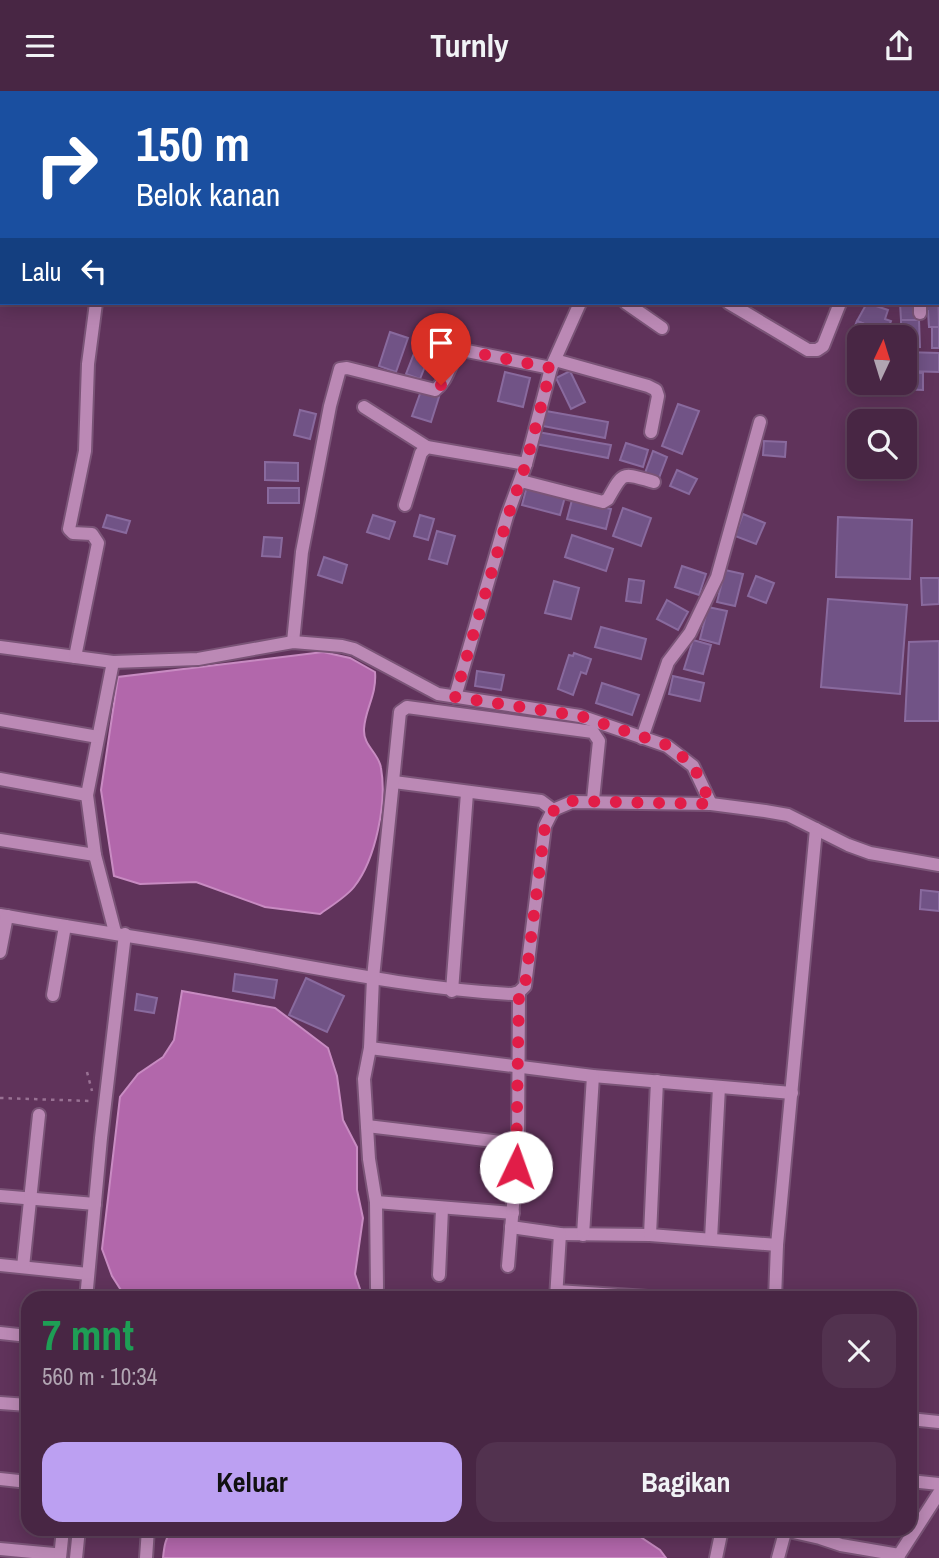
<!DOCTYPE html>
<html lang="id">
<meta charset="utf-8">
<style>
body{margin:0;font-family:"Archivo Narrow",sans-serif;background:#52324f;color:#f1f3f6;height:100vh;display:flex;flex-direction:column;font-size:26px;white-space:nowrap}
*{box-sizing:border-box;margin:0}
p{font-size:23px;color:#b1a5b2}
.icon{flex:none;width:38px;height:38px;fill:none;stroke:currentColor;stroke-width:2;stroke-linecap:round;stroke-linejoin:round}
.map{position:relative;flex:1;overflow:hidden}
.sheet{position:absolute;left:21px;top:1200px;width:896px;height:245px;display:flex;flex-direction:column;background:#482644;border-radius:21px;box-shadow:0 4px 18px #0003,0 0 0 2px #60435d}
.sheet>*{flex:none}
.banner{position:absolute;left:0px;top:0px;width:940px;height:214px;box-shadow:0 4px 18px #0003,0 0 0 2px #60435d;background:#1a4fa0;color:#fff;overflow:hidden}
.needle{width:46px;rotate:4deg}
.tools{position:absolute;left:847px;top:234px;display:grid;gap:14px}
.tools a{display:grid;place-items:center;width:70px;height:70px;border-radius:14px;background:#482644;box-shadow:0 4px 18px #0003,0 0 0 2px #60435d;font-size:35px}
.pin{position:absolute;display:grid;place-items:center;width:60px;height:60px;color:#fff;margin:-72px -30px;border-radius:50% 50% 50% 0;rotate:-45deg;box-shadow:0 0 7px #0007}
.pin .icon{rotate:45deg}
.me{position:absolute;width:77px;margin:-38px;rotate:3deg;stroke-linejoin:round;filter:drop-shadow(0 0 5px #0008)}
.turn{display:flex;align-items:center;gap:24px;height:147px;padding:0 21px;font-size:32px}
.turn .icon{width:91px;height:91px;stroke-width:2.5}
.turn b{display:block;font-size:49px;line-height:60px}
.then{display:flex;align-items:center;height:66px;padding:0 21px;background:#0003;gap:14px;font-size:26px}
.round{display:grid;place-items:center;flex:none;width:74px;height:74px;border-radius:21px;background:#52324f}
.overview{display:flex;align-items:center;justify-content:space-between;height:119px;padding:0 21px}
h1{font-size:42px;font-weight:700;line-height:52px;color:#1e9e55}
.cta{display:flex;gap:14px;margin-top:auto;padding:14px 21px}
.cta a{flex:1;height:80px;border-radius:21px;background:#bca0f2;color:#111;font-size:28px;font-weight:700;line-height:80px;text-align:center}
.cta a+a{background:#52324f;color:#f1f3f6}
header{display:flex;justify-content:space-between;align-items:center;height:91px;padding:0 21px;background:#482644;font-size:32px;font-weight:700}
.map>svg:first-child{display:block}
.water{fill:#b267ab;stroke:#c88bc2;stroke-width:2}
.building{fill:#715386;stroke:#896a9e;stroke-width:2}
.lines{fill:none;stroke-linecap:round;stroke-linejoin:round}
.minor-casing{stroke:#7a5477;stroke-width:16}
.path{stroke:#987193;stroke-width:2.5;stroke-dasharray:3.5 5;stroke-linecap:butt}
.minor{stroke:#bb89b5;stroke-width:12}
.route{stroke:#e11d48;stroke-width:12;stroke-dasharray:0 21.6}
</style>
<header><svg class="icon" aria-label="menu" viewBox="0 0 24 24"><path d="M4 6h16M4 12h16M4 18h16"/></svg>Turnly<svg class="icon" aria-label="share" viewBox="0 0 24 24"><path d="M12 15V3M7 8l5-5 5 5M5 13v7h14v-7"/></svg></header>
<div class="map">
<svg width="939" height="1467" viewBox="0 0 939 1467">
<rect width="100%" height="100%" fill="#60335b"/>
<!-- water -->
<g class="water">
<path d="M323,561l27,6 25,14c2,23 -10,37 -11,57 -1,17 15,24 17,39 6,34 -5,91 -27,119 -8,10 -23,19 -34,27l-55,-7 -69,-25 -56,2 -26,-8 -13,-86 17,-113z"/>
<path d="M182,900l93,17 53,40 9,28 6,44 14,27v43l6,28 -8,56 8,24h-237l-14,-22 -10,-27 18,-152 18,-23 25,-17 11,-17z"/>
<path d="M174,1438l456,1 30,20 6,8h-503c1,-10 2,-22 11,-29z"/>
</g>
<!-- building -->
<g class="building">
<path d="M938,190l1,46h-10l-1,-16h-5v-8h15z"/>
<path d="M867,212l21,7 -3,9 6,2 -5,12 -29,-12z"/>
<path d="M900,212h17v17h-16z"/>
<path d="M901,229h18l1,27 -15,1v-10h-4z"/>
<path d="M857,230l10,4 -6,13h-2l-2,10 -10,-4z"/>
<path d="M867,234l14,6 -3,7h-17z"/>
<rect x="932" y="236" width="7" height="21"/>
<path d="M390,241l18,6 -12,34 -17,-6z"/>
<path d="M415,260l14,5 -9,23 -14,-5z"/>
<path d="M905,261l34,1v19l-34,-1z"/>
<path d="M570,280l15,31 -14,7 -15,-31z"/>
<path d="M505,281l25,6 -7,29 -25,-6z"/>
<path d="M905,281l18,1v17l-28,-1v-6h10z"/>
<path d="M421,300l18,6 -8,25 -19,-6z"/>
<path d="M678,313l21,7 -17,43 -20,-8z"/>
<path d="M300,319l16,4 -6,25 -16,-4z"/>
<path d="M546,320l62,11 -3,16 -62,-12z"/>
<path d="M538,341l73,13 -3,13 -73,-14z"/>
<path d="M764,350l22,1 -1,15 -22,-2z"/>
<path d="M626,352l22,7 -5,17 -23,-7z"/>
<path d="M653,360l14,6 -8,21 -14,-5z"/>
<path d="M265,371l33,1v18l-33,-1z"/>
<path d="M677,379l20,9 -8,15 -19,-8z"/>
<path d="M527,395l38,11 -5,18 -38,-10z"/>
<rect x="268" y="397" width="31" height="15"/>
<path d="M572,409l39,9 -5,20 -39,-10z"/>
<path d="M623,417l28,10 -10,28 -28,-10z"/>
<path d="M743,423l22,9 -9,21 -21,-8z"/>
<path d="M107,424l23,6 -4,12 -23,-6z"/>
<path d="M373,424l22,7 -6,17 -22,-7z"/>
<path d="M420,424l14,4 -6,21 -14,-4z"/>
<path d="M838,426l74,3 -2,59 -74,-2z"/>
<path d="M437,440l18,5 -8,28 -18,-5z"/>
<path d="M572,444l41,14 -7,22 -41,-14z"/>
<path d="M264,446l18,1 -2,19 -18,-1z"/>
<path d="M324,466l23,8 -5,18 -24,-8z"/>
<path d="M682,475l24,8 -7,21 -24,-8z"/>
<path d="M725,479l18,4 -8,32 -18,-4z"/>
<path d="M756,485l18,7 -8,20 -18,-7z"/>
<path d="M921,487h18v26l-17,1z"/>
<path d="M629,488l15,2 -3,22 -15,-2z"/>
<path d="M554,490l25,7 -8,31 -26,-6z"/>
<path d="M828,508l79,6 -7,89 -79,-7z"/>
<path d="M667,509l21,12 -10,18 -21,-11z"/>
<path d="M708,516l19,4 -8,33 -19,-5z"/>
<path d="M601,536l45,12 -5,20 -46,-12z"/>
<path d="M693,549l18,5 -8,29 -19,-5z"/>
<path d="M939,550v80h-34l4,-79z"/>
<path d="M574,562l17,6 -5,15 -5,-2 -8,23 -15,-6 11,-34 4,1z"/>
<path d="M477,580l27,4 -3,15 -26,-4z"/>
<path d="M673,585l31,7 -4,18 -31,-7z"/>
<path d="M602,592l37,12 -7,20 -36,-12z"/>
<path d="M921,799l18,2v19l-19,-2z"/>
<path d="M235,883l42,6 -3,18 -41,-7z"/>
<path d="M306,887l38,18 -17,36 -38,-17z"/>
<path d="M137,903l20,4 -3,15 -19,-3z"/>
</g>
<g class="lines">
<!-- minor casing -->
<g class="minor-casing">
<g id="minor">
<path d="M749,2l1,-2"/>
<path d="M938,157h1"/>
<path d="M626,212l36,25"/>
<path d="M729,212l79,47h9l6,-4 17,-43"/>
<path d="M920,222v-10"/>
<path d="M555,269l93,26 8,4 2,6 -7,36"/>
<path d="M364,316l63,40 99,17"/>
<path d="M521,390l82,21 5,-3c16,-29 14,-26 46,-17"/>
<path d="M405,414l16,-52 6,-6"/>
<path d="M293,551l9,-90 28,-146 10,-37 7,-1 88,22c14,-10 14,-30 27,-40l89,18"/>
<path d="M0,556l113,15 85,-3 95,-17 49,4 12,3 84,45 142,22 87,30 26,20 18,38"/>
<path d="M75,566l23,-114 -6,-9 -19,-1 -4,-4 16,-78 3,-87 8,-61"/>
<path d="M113,571l-26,133 8,60 20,77"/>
<path d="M455,606l52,-181 19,-52 25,-96 29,-65"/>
<path d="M0,629l98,17"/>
<path d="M642,647l26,-76 22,-29 27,-56 43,-155"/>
<path d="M0,688l87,16"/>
<path d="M394,691l147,19 12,9"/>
<path d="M0,749l95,15"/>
<path d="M0,824c79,14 158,25 237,39 91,16 182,35 275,40l7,-2 6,-6 20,-160 8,-16 19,-8 139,2 54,7 23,4 60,30 22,8 69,12"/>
<path d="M0,861l7,-36"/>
<path d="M452,900l15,-198"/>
<path d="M53,904l12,-69"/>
<path d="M370,957l223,28 199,17"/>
<path d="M367,1035l151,18"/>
<path d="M0,1105l95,8"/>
<path d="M376,1111l137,11"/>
<path d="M511,1136l49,7 90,1 127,10"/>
<path d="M583,1144l10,-159"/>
<path d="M650,1144l7,-154"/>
<path d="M711,1148l8,-152"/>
<path d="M0,1174l88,9"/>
<path d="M508,1175l10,-122 1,-152"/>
<path d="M23,1176l16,-152"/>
<path d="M439,1184l3,-66"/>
<path d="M377,1197l-1,-86 -7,-43 -5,-80 6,-31 3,-70 27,-266 7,-5 186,25 6,9 -6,59"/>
<path d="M557,1200l121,8"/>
<path d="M556,1207l4,-64"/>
<path d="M86,1208l15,-161 24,-204"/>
<path d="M775,1208l2,-54 39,-416"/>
<path d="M0,1242l28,3"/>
<path d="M0,1312l28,2"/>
<path d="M910,1328l29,3"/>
<path d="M0,1388l28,3"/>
<path d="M910,1390l29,3"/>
<path d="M780,1438l40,9 21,7 58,10 -1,3"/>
<path d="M0,1458l54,5"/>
<path d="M899,1464l40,-62"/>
<path d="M60,1467l3,-29"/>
<path d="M76,1467l3,-29"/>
<path d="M146,1467l2,-29"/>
<path d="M716,1467l6,-29"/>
<path d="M778,1467l7,-26"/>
</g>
</g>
<!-- path -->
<g class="path">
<path d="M176,0v2"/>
<path d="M87,981l5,19"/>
<path d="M0,1007l91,3"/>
</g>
<!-- minor -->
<use href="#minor" class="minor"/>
</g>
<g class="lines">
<!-- route -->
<path class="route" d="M441,294l16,-31 5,-4 89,18 -25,96 -18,52 -53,181 125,19 87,29 26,20 18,39 -139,-3c-15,5 -22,10 -27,25l-20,160 -6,6 -3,175"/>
</g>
</svg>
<div class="tools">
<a><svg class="needle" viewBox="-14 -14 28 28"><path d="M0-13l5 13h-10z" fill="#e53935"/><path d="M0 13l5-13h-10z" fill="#b1a5b2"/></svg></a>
<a><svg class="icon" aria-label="search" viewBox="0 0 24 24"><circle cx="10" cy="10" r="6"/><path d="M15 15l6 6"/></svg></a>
</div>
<div class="pin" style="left:441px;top:294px;background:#d93025"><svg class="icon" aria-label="arrive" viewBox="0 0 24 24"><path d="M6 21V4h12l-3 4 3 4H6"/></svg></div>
<svg class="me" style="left:516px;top:1076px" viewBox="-20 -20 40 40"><circle r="19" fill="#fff"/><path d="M0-13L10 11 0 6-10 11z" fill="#e11d48"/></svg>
<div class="banner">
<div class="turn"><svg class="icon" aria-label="right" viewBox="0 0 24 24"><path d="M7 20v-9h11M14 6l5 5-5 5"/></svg><div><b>150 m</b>Belok kanan</div></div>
<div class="then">Lalu<svg class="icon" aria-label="left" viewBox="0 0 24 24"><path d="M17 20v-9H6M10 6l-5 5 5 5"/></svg></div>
</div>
<section class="sheet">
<div class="overview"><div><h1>7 mnt</h1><p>560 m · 10:34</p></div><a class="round"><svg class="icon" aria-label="close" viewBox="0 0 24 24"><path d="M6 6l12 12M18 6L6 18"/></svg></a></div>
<div class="cta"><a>Keluar</a><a>Bagikan</a></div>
</section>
</div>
